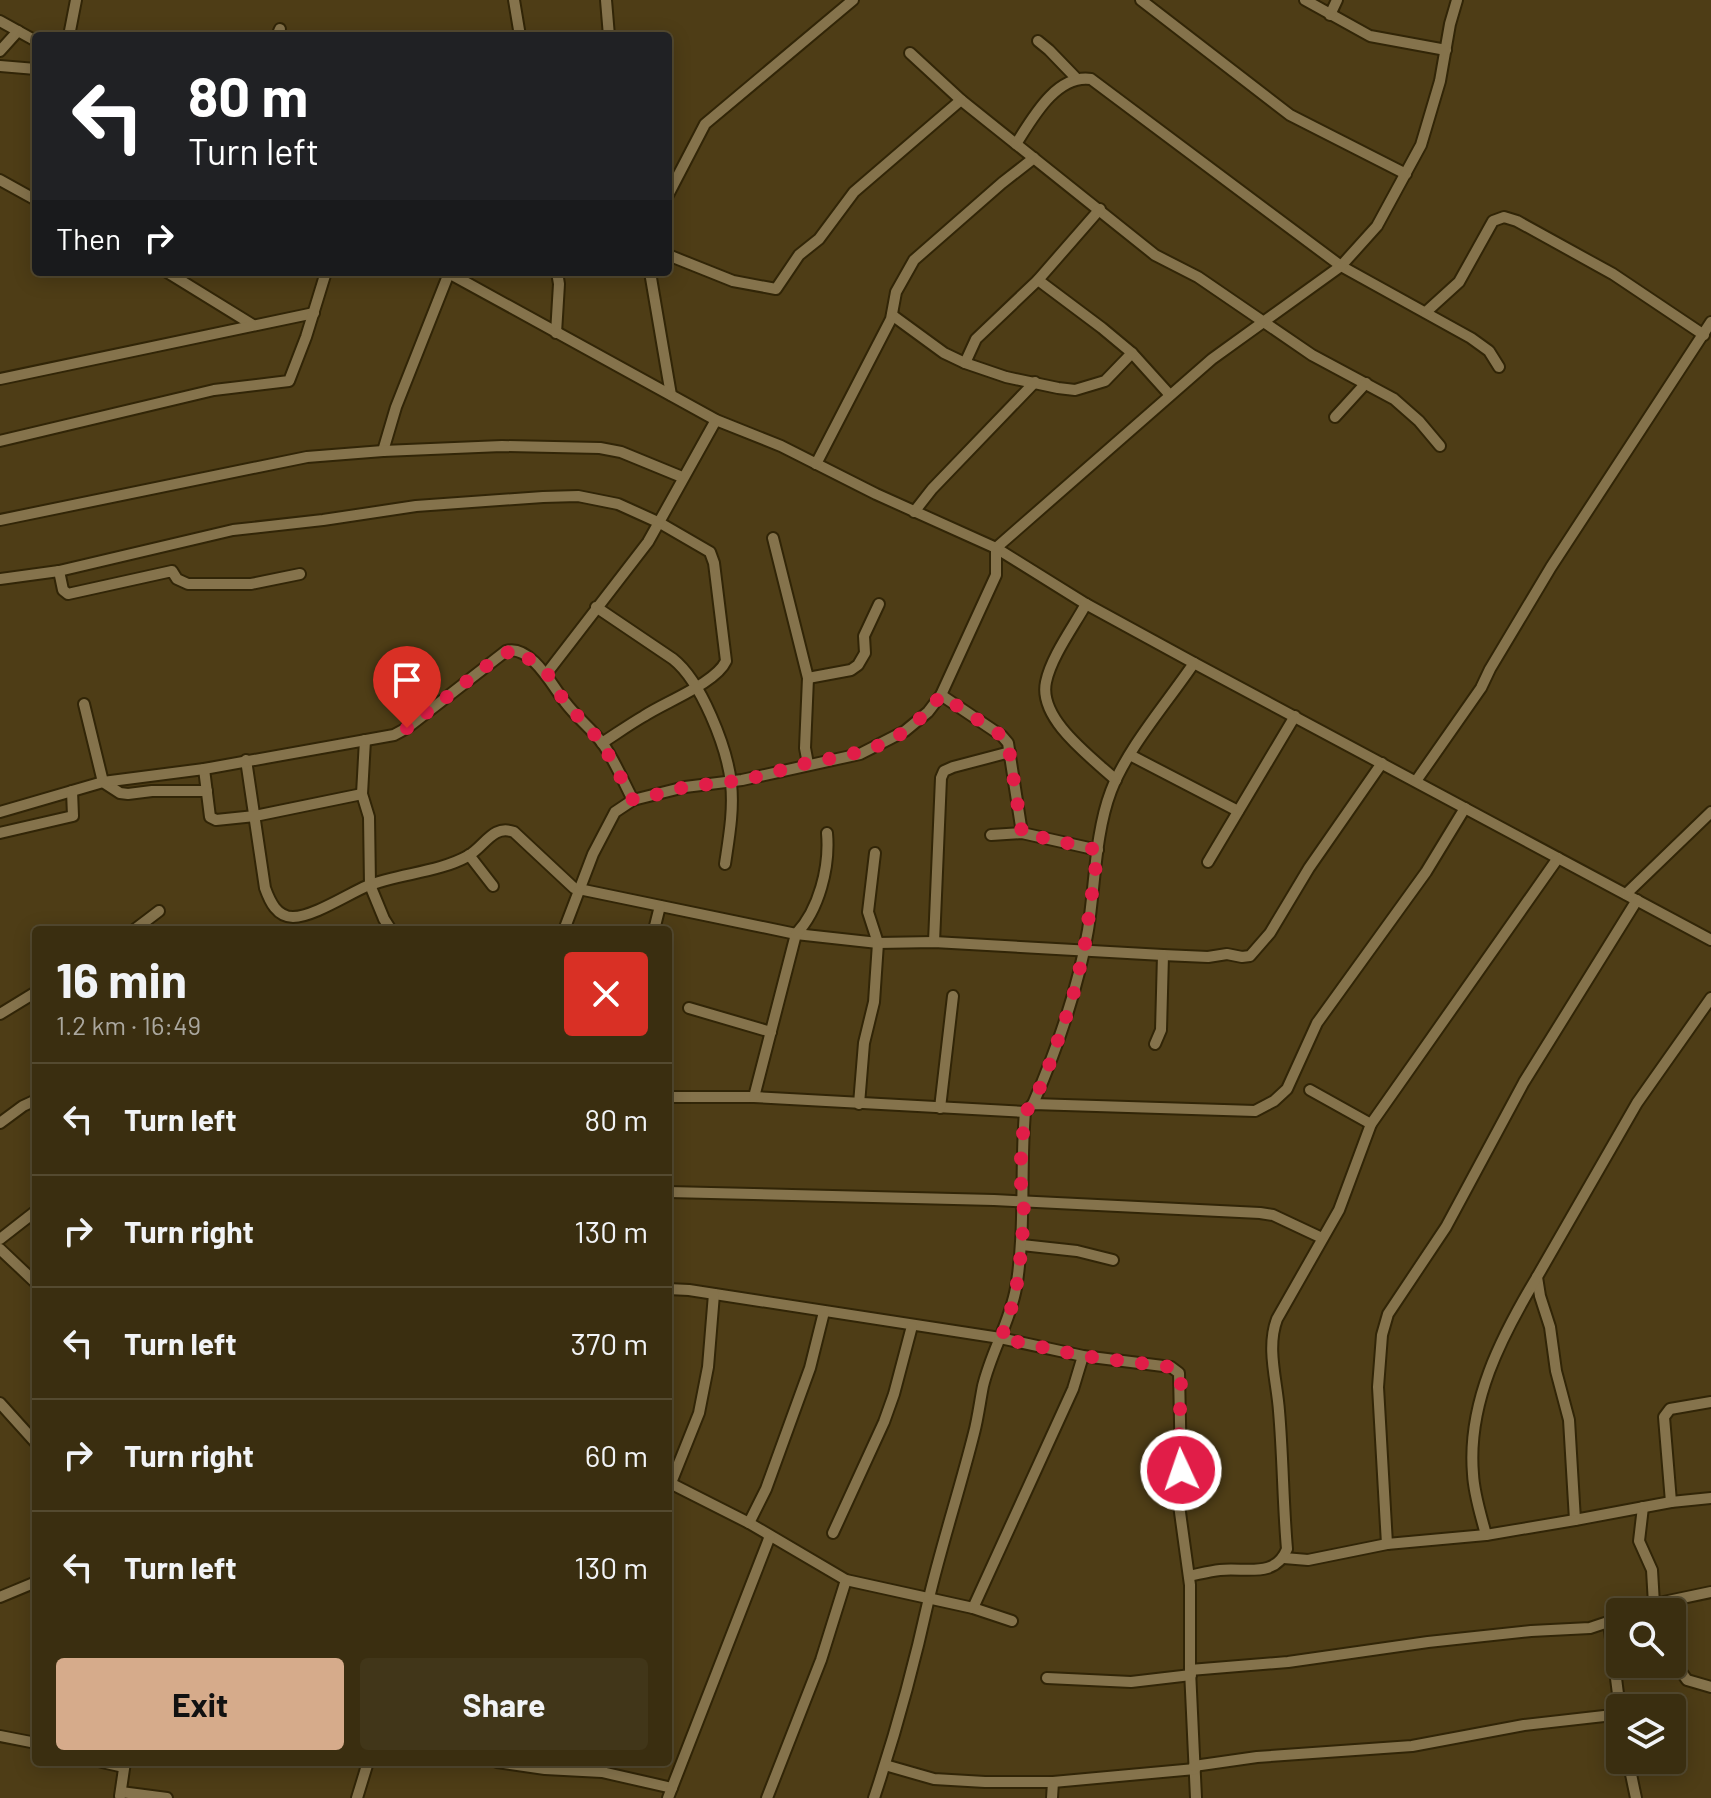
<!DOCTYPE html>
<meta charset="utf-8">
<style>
body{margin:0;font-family:Barlow,sans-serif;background:#413619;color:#f1f3f6;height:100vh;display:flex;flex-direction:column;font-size:30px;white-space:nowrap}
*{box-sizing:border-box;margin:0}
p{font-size:26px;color:#aba89f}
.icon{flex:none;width:44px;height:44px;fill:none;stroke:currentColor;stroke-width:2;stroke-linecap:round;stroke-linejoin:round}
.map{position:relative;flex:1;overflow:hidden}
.drawer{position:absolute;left:32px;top:926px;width:640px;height:840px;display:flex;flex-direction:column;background:#3a2e10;border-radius:8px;box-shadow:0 4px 20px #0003,0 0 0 2px #544a30}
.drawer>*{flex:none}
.banner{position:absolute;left:32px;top:32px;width:640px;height:244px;border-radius:8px;box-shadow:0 4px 20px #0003,0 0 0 2px #544a30;background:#202124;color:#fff;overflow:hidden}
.fabs{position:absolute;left:1606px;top:1598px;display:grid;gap:16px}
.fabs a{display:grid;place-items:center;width:80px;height:80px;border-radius:8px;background:#3a2e10;box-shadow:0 4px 20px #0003,0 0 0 2px #544a30;font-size:40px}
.pin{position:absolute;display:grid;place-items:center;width:68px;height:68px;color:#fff;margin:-82px -34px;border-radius:50% 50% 50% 0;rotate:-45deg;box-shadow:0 0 8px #0007}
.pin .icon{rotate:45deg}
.me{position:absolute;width:88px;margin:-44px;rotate:357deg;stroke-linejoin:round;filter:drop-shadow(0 0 6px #0008)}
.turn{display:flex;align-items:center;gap:28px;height:168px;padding:0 24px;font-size:36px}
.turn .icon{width:104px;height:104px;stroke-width:2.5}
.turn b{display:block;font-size:56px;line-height:68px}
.then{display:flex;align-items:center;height:76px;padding:0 24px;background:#0003;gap:16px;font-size:30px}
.round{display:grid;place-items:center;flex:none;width:84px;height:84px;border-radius:8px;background:#413619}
.overview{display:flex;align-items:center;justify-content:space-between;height:136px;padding:0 24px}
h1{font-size:48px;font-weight:700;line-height:60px}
.cta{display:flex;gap:16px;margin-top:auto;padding:16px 24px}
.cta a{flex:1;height:92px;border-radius:8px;background:#d6ab8b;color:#111;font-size:32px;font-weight:700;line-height:92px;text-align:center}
.cta a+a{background:#413619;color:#f1f3f6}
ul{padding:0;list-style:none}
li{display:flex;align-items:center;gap:24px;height:112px;padding:0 24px;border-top:2px solid #544a30}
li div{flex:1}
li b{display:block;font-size:30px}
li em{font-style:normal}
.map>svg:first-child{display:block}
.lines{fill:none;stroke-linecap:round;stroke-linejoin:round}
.minor-casing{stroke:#312507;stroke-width:14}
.minor{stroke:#85734c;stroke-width:10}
.route{stroke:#e11d48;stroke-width:14;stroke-dasharray:0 25.2}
</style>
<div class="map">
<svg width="1711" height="1798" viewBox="0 0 1711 1798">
<rect width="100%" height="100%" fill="#4e3d16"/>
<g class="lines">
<!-- minor casing -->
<g class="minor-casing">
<g id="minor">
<path d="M514,0l6,36"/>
<path d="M606,0l3,36"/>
<path d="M1141,0l149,115 116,59"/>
<path d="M1305,0l65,36 76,14"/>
<path d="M1330,15l7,-15"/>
<path d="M0,21l36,20"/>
<path d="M69,36l7,-36"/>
<path d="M277,36l3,-7"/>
<path d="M1038,41l11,9 28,29"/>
<path d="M0,51l18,-20"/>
<path d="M910,53l51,47 194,155 43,22 114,78 82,44 25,22 21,25"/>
<path d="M0,66l36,3"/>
<path d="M1016,144c16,-25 40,-70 75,-65l250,187 130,72 18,13 10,16"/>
<path d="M0,180l36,20"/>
<path d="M668,195l37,-71 148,-124"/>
<path d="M668,255l65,26 43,8 23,-34 20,-16 35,-47 107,-92"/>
<path d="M167,272l86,53"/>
<path d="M447,272l269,148 65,26 95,48 120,54 90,56 108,59 517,277"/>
<path d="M650,272l21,123"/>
<path d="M1038,280l64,48 30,25 37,41"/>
<path d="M1426,312l33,-30 34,-61 11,-4 13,4 96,53 91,61"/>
<path d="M892,315l52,38 21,10 41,14 52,11 17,2 30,-9 27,-28"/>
<path d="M556,333l3,-49 -2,-12"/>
<path d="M965,363l11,-24 62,-59 62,-71"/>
<path d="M0,379l314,-66"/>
<path d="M1335,417l31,-34"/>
<path d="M0,441l214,-51 75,-9 17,-44 20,-65"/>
<path d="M383,451l13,-44 53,-134"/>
<path d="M816,464l75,-145 5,-27 18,-32 88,-77 32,-25"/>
<path d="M914,512l18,-23 103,-107"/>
<path d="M0,520l307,-63 76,-6 119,-5 98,2 21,4 61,25"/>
<path d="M773,538l35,140 -3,70 3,16"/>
<path d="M59,571l4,19 5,4 104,-23 5,8 11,5h63l49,-10"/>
<path d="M0,579l59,-8 174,-41 90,-10 93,-14 127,-9 35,-1 40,8 42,19 50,29 4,11 12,98c-10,22 -61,41 -82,55 -14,8 -28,18 -42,27"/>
<path d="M1086,604c-12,22 -35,53 -40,78 -8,37 45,75 70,98"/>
<path d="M596,607l77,52c28,22 54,88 58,124 3,27 -2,54 -6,81"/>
<path d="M547,673l101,-131 68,-122"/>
<path d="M808,678l43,-8 7,-5 7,-12 -1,-17 15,-32"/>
<path d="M941,695l61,41 6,7 14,90"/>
<path d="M84,704l19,78 17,11 8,1 24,-3h55"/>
<path d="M365,740l-3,54 7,23 1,68 14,34 7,11"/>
<path d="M1130,755l108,56"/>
<path d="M246,760l19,128c5,14 12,29 28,29 20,0 55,-23 74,-31 33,-13 70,-13 101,-30 17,-10 25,-32 46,-24l60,56 222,46 82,9 56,-1 229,13 45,2 19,-3 15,3 8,-1 20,-23 39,-65 73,-105"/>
<path d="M204,769l6,48 6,3 39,-4 107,-22"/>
<path d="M1416,781l65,-93 9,-19 61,-102 160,-245"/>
<path d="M0,812l103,-30 101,-13 190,-34 13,-7 99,-77c25,-7 47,36 59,51 11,15 27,27 38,42 12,17 20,37 30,56"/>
<path d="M0,833l73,-17 -1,-25"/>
<path d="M991,835l31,-2 76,17"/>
<path d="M469,855l24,31"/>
<path d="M1208,862l87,-146"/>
<path d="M1626,894l85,-82"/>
<path d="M134,930l25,-19"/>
<path d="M564,930l29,-76 22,-42 18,-12 52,-13 57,-7 118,-26 45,-23 23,-19 13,-17 55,-120v-27l216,-189 129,-93 36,-40 44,-81 19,-64 10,-57 7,-24"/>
<path d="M654,930l6,-24"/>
<path d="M934,942l7,-164 3,-7 9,-4 57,-15"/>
<path d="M1711,998l-74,105 -100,174 3,19 10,31 6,44 13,49 6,100 96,-18 40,-4"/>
<path d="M689,1008l82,24"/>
<path d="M0,1014l36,-22"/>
<path d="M1155,1044l6,-14 2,-75"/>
<path d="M1310,1090l61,34"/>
<path d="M668,1097h86l271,15 8,-8 222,7 19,-10 13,-12 30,-66 109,-151 39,-64"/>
<path d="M754,1097l42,-163c23,-24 34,-67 31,-101"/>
<path d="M859,1104l5,-61 10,-41 4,-59 -10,-31 7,-59"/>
<path d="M1033,1104c24,-55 45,-115 55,-174 7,-44 7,-97 23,-139 17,-44 56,-88 83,-128"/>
<path d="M940,1108l13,-112"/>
<path d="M0,1123l23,-17 13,-6"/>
<path d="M668,1192l326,8 266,13 13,2 49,23"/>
<path d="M0,1239l36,-28"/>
<path d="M1022,1245l55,6 36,9"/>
<path d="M0,1249l36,34"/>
<path d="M668,1289l21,1 311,48 83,18 88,11 8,6 2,97 -2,35 11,80v85l6,128"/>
<path d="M0,1403l36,40"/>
<path d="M668,1482l81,41 97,57 127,28 39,13"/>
<path d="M671,1483l28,-70 9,-46 6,-73"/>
<path d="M1671,1502l-7,-85 6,-8 41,-7"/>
<path d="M1643,1507l-4,34 13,29 2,34"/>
<path d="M749,1523l17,-34 44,-121 14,-56"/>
<path d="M833,1533l51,-111 10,-28 18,-68"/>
<path d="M1486,1535c-5,-20 -12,-40 -13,-61 -6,-71 28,-137 64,-197"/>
<path d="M1387,1544l-9,-157 4,-52 6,-21 58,-87 78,-145 113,-182"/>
<path d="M1284,1558l24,2 79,-16 99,-9 89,-15"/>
<path d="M1189,1576c10,-2 21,-5 31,-6 25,-3 55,9 67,-21 -4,-46 -4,-92 -8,-138 -2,-30 -13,-63 -2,-92l62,-109 32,-86 187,-266"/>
<path d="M0,1597l36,-15"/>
<path d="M1671,1601l9,69 7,10 24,7"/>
<path d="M973,1608l100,-219 10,-33"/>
<path d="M1636,1612l18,-8 57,-12"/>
<path d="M1609,1623l9,71 -1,23"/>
<path d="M1190,1670l98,-8 140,-20 103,-11 59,-3 30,-10"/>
<path d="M1047,1678l84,4 60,-7"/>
<path d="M0,1736l36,7"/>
<path d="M1628,1760l8,38"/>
<path d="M102,1762l22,5"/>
<path d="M497,1762l48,7 57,3 70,16"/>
<path d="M885,1765l49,14 51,3h68l142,-13"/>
<path d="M1194,1766l63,-9 155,-11 112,-21 89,-10 7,5"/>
<path d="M121,1792l46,6"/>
<path d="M120,1796l5,-34"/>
<path d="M357,1798l11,-36"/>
<path d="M668,1798l102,-262"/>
<path d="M767,1798l54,-138 25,-80"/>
<path d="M874,1798c22,-66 40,-132 55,-200 13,-55 31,-109 45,-165 4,-15 6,-32 9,-47 8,-34 27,-64 33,-98 10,-59 4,-117 9,-176"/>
<path d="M1052,1798l1,-16"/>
</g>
</g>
<!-- minor -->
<use href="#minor" class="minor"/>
</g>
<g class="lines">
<!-- route -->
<path class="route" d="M407,728l78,-61 28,-18 7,3 27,21 17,28 38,42 31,57c19,-3 36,-10 54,-13 18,-3 37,-4 55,-7 23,-4 44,-12 66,-17 61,-12 92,-16 133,-68l61,41 6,7 14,90 76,17 -14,101 -12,49 -22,63 -17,41 -8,8 -4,43v36l3,11 -2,43 -6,46 -10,36 -6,11 83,18 88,11 8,6 2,8 -2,61 2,28"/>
</g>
</svg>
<div class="fabs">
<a><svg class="icon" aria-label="search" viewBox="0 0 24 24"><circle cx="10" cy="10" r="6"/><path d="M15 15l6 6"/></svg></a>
<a><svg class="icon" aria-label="layers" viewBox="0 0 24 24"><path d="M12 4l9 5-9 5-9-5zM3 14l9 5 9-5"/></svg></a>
</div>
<div class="pin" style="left:407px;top:728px;background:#d93025"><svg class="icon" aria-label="arrive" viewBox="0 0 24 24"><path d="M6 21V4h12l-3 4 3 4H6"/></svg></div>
<svg class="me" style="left:1181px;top:1470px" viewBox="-20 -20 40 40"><circle r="17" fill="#e11d48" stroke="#fff" stroke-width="3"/><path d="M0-11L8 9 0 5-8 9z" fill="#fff"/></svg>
<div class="banner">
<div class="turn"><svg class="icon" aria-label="left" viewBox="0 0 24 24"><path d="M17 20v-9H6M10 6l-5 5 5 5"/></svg><div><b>80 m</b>Turn left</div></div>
<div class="then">Then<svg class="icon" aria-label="right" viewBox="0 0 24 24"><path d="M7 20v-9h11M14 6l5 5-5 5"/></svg></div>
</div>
<section class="drawer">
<div class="overview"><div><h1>16 min</h1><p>1.2 km · 16:49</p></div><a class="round" style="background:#d93025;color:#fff"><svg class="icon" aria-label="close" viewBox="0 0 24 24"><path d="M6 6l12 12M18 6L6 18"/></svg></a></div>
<ul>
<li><svg class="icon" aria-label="left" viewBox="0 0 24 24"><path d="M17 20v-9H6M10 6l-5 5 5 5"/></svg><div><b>Turn left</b></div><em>80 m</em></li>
<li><svg class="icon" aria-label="right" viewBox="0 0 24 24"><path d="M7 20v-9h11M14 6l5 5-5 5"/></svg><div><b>Turn right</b></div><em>130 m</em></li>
<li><svg class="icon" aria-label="left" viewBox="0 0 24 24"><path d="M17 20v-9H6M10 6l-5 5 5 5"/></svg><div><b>Turn left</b></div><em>370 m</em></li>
<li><svg class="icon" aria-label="right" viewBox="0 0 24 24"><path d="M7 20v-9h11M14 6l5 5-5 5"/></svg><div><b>Turn right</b></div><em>60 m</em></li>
<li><svg class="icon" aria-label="left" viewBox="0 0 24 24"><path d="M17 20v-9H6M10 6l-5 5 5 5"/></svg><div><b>Turn left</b></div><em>130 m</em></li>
</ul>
<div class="cta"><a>Exit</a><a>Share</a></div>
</section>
</div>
